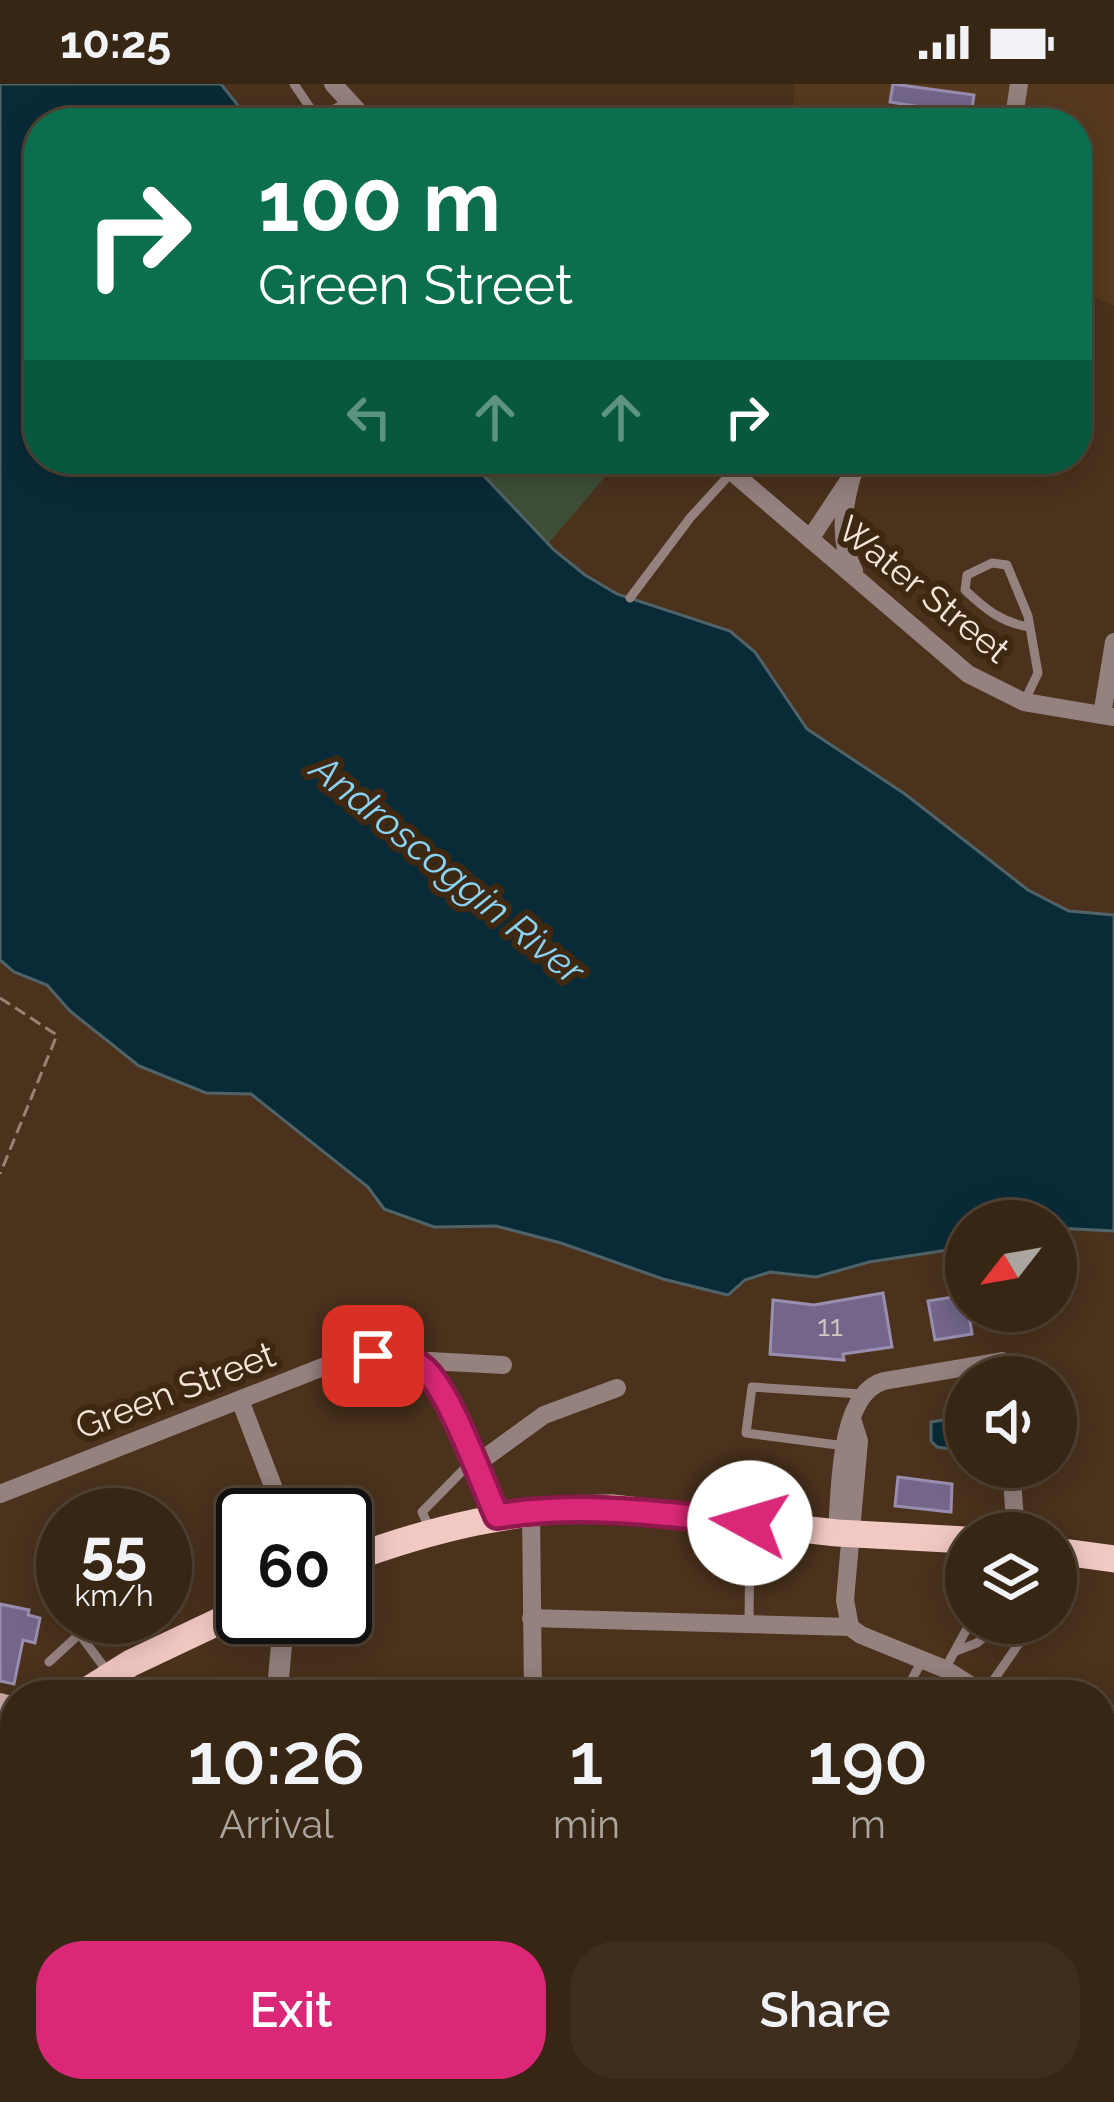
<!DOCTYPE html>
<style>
body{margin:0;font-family:Raleway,sans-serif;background:#3f2e1e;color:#f1f3f6;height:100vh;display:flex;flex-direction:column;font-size:45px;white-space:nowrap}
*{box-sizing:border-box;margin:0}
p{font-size:39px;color:#aba5a0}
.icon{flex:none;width:66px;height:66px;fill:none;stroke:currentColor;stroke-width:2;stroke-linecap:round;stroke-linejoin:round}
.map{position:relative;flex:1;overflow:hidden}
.details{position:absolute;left:0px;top:1596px;width:1116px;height:423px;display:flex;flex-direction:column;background:#382615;border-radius:48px 48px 0 0;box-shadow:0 6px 30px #0003,0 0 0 3px #524334}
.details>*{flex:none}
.hud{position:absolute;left:24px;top:24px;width:1068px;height:366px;border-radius:48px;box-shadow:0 6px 30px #0003,0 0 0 3px #524334;background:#0b6e4f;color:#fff;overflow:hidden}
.needle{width:78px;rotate:239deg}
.fabs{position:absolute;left:945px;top:1116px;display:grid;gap:24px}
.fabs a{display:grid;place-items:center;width:132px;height:132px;border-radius:50%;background:#382615;box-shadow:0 6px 30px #0003,0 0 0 3px #524334;font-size:60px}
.speed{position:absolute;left:36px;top:1404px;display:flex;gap:24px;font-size:60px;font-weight:700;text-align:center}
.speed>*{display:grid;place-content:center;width:156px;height:156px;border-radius:50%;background:#382615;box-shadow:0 6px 30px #0003,0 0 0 3px #524334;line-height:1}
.speed small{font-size:30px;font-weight:400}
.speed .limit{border:6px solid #111;border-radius:18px;background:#fff;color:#111}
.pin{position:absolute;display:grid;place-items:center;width:102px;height:102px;color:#fff;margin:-51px;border-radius:24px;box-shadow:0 6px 18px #0006}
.me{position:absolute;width:132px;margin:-66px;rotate:276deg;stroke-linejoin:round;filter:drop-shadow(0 0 9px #0008)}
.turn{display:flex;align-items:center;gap:42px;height:252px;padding:0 36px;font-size:54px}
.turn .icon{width:156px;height:156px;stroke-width:2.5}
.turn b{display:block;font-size:84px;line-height:102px}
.lanes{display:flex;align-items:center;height:114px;padding:0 36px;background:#0003;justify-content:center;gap:60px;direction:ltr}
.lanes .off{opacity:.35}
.eta{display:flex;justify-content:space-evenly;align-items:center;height:204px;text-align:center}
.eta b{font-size:72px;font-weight:600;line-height:84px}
.action{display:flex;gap:24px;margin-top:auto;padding:24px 36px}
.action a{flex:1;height:138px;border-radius:48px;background:#db2777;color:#fff;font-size:48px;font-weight:600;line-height:138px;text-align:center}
.action a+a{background:#3f2e1e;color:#f1f3f6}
.status{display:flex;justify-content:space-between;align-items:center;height:84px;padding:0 60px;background:#382615;direction:ltr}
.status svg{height:33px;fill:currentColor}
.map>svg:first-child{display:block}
.built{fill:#573a1e}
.green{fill:#3f4f36}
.water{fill:#092b38;stroke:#506368;stroke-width:3}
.building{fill:#73668a;stroke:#9a8eaf;stroke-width:3}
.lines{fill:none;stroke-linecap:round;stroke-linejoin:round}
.path{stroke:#978371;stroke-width:3;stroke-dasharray:12 6;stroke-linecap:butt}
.service{stroke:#95817e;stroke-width:9}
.minor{stroke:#95817e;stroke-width:18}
.tertiary{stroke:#95817e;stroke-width:21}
.secondary{stroke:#c9a9a5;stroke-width:24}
.primary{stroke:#f2c8c3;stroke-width:27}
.route-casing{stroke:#8e194d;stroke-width:30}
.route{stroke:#db2777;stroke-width:21}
.labels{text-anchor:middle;stroke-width:12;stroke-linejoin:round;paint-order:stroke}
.number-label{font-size:30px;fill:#d4c6c5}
.street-label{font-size:36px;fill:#f5e6d9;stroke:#3f2812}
.water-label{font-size:39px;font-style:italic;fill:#89d3f4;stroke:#3f2812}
</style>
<div class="status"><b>10:25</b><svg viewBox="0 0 49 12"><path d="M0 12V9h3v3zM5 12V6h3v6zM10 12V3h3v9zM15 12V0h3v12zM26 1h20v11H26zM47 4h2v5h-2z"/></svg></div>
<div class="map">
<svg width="1114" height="2018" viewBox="0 0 1114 2018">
<rect width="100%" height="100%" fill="#4a321c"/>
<!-- built -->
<path class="built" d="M794,0h320v222l-37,-18v-165h-284z"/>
<!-- green -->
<path class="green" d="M468,375h152l-72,85z"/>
<!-- water -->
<g class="water">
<path d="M0,0h221l31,39h-213v336h429l86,91 31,25 32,19 113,37 25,21 52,77 98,65 123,96 41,21 45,4v316l-58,-3v-7h-90v24l-5,3 -92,14 -53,15 -46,-5 -25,8 -17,15 -65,-16 -102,-36 -65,-17 -62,1 -50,-18 -16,-22 -117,-93 -45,-1 -67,-27 -69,-55 -23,-26 -33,-13 -14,-12z"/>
<path d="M955,1334h11v33l-29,-4 -6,-6v-19z"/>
</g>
<!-- building -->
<g class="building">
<path d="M893,0l81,11 -3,20 -81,-13z"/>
<path d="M883,1209l9,54 -49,7 1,6 -74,-6 3,-54 41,5z"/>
<path d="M966,1211l6,39 -37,6 -7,-39z"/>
<path d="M898,1393l54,7 -1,28 -56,-6z"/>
<path d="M0,1520l29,6 -1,5 12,3 -5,25 -12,-3 -9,44 -14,-3z"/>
<path d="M561,2004h53l-28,14h-53z"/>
<path d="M673,2004h51l7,14h-52z"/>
</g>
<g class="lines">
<!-- path -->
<path class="path" d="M0,914l57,37 -57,139"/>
<!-- service -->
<g class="service">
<path d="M294,0l23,34 31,-16"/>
<path d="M630,514l60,-80 42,-46"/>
<path d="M1024,618l14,-29 -10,-57 -21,-51 -15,-2 -25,12 -2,15c20,19 37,33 65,37"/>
<path d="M845,1362l-99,-13 6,-46 109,7"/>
<path d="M430,1445l-8,-17 51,-52"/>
<path d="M165,1483h1"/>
<path d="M749,1539l1,-94"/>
<path d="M81,1552l26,35"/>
<path d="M956,1567l21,-8 23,-20"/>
<path d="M49,1578l49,-45"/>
<path d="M945,1585l25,-46"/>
<path d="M984,1610l49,-71"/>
<path d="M875,1611l36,-14 12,-22"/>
</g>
<!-- minor -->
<g class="minor">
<path d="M333,0l36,39"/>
<path d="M1013,39l6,-39"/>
<path d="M717,375l251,215 56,28 90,15"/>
<path d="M852,392c-9,33 -14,64 2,95"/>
<path d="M810,455l53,-80"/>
<path d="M1102,631l12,-73"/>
<path d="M423,1283l7,-6 73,4"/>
<path d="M240,1316l44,115"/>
<path d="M853,1338l6,19 -14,159 5,27 11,8 84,34 41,26"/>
<path d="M475,1381l69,-50 73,-27"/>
<path d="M1011,1383l5,66"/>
<path d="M0,1410l333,-131c26,-5 59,-12 85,1 27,14 65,120 79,151"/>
<path d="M531,1426l2,185"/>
<path d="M837,1449c3,-40 1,-140 47,-152l118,-20 1,16"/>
<path d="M531,1534l319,9"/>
<path d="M1101,1738l13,18"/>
</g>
<!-- tertiary -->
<g class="tertiary">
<path d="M277,1611l7,-78"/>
<path d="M512,2004l6,14"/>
</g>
<!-- secondary -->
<path class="secondary" d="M0,1621l15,4"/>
<!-- primary -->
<g class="primary">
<path d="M1056,1467l58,8"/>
<path d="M345,1477c88,-33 173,-53 267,-53l225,25 129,7"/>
<path d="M80,1611l51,-32 112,-53"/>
<path d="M0,1681l15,-14"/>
</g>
</g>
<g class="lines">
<!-- route casing -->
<g class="route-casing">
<path id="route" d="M373,1272c14,2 34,1 46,9 28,16 63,118 78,151 85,-14 168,-2 253,7"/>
</g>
<!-- route -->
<use href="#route" class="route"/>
</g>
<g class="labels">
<!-- number labels -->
<g class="number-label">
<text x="830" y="1252">11</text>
</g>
<!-- street labels -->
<g class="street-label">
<text transform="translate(924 505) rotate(39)" y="13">Water Street</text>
<text transform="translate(175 1306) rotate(-21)" y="13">Green Street</text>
</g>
<!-- water labels -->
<g class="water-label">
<text transform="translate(448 785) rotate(39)" y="14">Androscoggin River</text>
</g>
</g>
</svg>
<div class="fabs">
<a><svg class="needle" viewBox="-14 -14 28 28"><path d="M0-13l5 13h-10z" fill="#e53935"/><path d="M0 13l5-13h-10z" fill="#aba5a0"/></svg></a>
<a><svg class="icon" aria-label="sound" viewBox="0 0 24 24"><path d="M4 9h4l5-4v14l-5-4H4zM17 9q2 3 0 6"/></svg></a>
<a><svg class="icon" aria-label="layers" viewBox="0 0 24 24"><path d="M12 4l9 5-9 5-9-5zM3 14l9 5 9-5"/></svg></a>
</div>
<div class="speed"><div>55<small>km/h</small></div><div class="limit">60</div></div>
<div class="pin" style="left:373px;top:1272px;background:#d93025"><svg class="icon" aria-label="arrive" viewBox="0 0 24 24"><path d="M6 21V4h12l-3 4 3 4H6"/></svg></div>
<svg class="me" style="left:750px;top:1439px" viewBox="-20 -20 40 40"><circle r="19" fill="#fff"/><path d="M0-13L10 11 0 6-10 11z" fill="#db2777"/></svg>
<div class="hud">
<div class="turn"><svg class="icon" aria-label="right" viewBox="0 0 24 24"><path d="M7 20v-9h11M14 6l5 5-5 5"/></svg><div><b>100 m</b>Green Street</div></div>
<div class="lanes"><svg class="icon off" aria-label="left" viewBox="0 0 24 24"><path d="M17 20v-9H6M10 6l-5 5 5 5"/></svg><svg class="icon off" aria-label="ahead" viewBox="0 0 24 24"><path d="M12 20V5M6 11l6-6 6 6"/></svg><svg class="icon off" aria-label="ahead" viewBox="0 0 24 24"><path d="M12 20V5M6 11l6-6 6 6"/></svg><svg class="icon" aria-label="right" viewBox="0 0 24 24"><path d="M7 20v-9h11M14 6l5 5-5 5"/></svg></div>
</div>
<section class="details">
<div class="eta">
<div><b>10:26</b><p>Arrival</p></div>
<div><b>1</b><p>min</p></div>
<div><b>190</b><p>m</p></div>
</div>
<div class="action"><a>Exit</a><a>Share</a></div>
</section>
</div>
